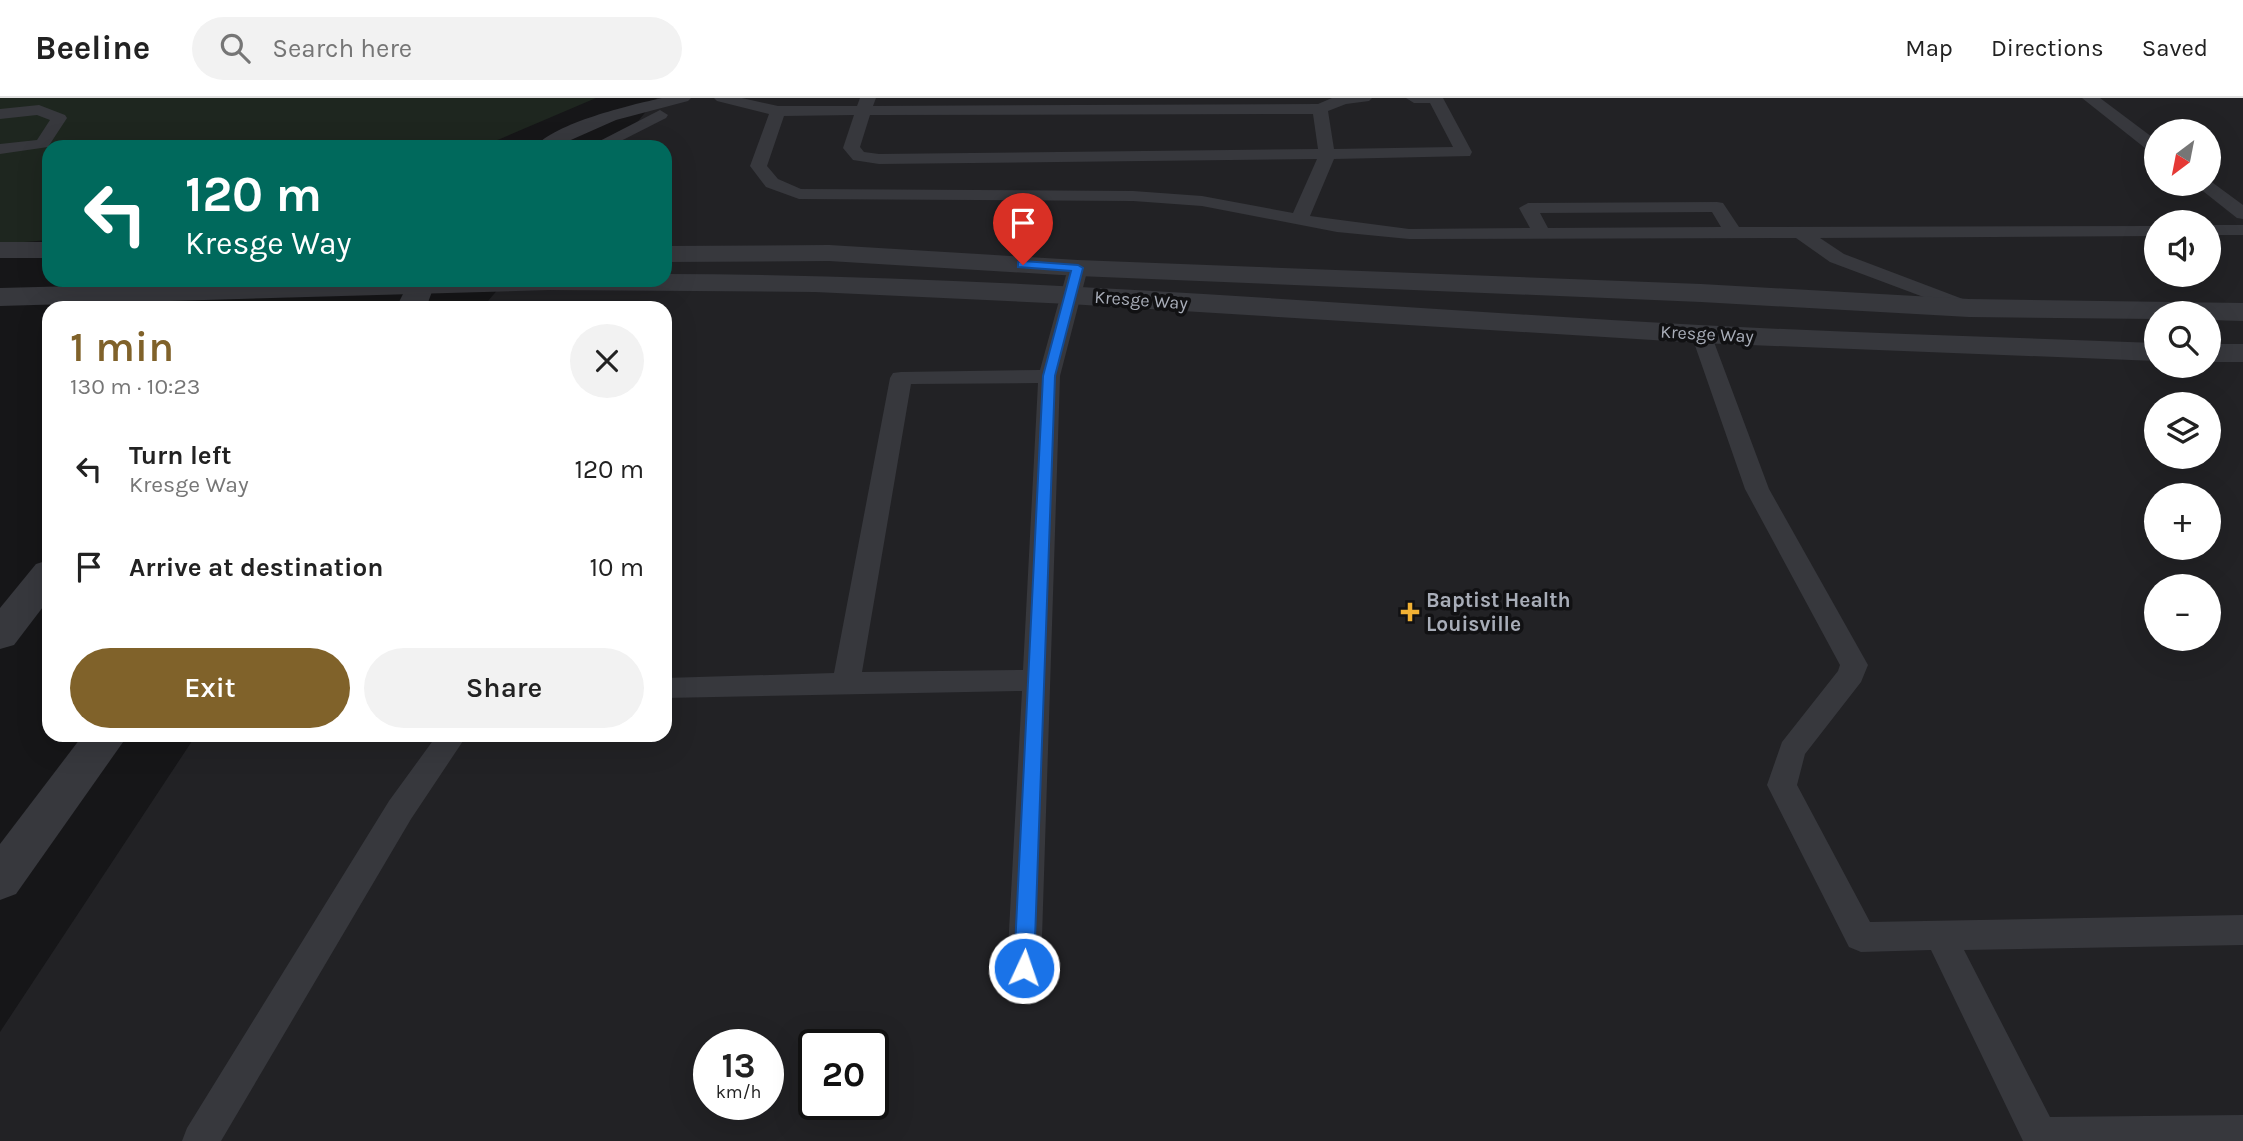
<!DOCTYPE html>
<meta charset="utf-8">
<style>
body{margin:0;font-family:Karla,sans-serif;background:#f2f2f2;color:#222;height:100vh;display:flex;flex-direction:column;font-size:26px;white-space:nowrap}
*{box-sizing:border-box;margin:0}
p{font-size:23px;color:#767676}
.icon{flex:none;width:38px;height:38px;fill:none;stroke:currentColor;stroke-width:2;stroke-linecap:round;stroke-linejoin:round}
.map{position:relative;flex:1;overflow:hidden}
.details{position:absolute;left:42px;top:203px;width:630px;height:441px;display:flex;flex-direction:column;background:#fff;border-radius:21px;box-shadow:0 7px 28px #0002}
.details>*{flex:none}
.hud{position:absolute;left:42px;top:42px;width:630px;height:147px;border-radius:21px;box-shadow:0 7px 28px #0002;background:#00695c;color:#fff;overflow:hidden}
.needle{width:46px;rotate:212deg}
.tools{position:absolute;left:2144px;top:21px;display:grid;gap:14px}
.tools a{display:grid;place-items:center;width:77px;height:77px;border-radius:50%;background:#fff;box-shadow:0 7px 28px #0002;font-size:35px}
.speed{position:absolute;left:693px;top:931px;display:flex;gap:14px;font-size:35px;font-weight:700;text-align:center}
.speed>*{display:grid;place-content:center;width:91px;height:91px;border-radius:50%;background:#fff;box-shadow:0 7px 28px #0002;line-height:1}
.speed small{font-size:18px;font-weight:400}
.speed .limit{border:4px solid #111;border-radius:10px;background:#fff;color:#111}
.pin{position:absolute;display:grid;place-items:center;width:60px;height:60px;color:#fff;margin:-72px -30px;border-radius:50% 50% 50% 0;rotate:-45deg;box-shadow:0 0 7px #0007}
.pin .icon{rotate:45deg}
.me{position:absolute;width:77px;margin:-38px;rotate:3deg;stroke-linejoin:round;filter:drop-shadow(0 0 5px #0008)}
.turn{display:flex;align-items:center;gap:24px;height:147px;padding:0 28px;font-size:32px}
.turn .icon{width:91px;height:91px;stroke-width:2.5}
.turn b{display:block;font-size:49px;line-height:60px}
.round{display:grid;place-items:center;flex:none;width:74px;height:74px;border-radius:37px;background:#f2f2f2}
.summary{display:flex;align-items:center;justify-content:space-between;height:119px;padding:0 28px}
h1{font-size:42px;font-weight:600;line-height:52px;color:#80622a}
.primary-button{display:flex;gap:14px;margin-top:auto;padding:14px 28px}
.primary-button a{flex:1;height:80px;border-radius:42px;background:#80622a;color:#fff;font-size:28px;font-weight:600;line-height:80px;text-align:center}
.primary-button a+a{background:#f2f2f2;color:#222}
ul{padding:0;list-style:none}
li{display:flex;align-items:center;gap:21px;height:98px;padding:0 28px}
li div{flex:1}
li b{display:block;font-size:26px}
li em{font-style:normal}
header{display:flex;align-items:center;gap:42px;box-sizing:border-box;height:98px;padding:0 35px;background:#fff;border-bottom:2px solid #e0e0e0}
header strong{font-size:33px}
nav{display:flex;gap:38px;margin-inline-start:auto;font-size:24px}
.search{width:490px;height:63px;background:#f2f2f2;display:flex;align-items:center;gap:18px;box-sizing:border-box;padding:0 24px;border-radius:38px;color:#767676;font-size:26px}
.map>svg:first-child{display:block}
.built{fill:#222225;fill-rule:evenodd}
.green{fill:#1e261f}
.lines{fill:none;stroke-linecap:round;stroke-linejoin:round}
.service{fill:#37383d;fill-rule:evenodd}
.minor{fill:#37383d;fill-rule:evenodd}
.tertiary{fill:#37383d;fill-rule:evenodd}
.route{fill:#1a73e8;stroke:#114b97;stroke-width:2}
.poi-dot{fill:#f2b134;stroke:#111113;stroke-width:2.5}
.labels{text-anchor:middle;stroke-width:7;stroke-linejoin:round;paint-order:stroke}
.far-street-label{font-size:18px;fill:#a8adb8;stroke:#111113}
.poi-label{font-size:21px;font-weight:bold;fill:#a8adb8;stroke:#111113;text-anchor:start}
</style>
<header>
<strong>Beeline</strong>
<div class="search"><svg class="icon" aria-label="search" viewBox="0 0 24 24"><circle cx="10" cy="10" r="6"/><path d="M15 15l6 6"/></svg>Search here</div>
<nav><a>Map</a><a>Directions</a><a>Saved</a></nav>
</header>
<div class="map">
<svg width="2243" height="1043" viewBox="0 0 2243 1043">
<rect width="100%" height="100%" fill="#161618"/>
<!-- built -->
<path class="built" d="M657,0h1586v1043h-2243v-109l196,-297h469v-427h-183l24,-28h159v-133h-48zM2156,33h52v53h-52zM2156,124h52v53h-52zM2156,215h52v53h-52zM2156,306h52v53h-52zM2156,397h52v53h-52zM2156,488h52v53h-52zM709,947h59v59h-59zM814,947h59v59h-59z"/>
<!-- green -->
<path class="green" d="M0,0h596l-115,49h-432v93l-49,4z"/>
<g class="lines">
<!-- service -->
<g class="service">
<path d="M662,0h29l-3,3 -72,19 -61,27h-20c20,-24 95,-42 127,-49z"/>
<path d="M714,0h28l36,8h79l3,-8h16l-3,8 445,-2 14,-6h40l-3,3 -23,3 -18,7 6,38 119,-2 -23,-44h-16l-8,-5h37l29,54 -2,4 -136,3 -24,57 99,13 121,-1 -11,-20 9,-5 189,-1 6,1 16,24 417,-1v10l-336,2 24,16 132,50 3,4 -3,4 -7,2 -139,-52 -34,-24 -387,1 -72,-7 -135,-26 -69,-5 -334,-2 -33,-12 -16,-21 19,-52 -52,-13zM1313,16l5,35 -439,5 -15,-2 -4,-5 10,-32zM854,17l-11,33 10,12 26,4 438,-5 -24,54 -91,-17 -69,-5 -332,-2 -23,-10 -11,-13 17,-50zM1712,114l9,15 -173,1 -8,-15z"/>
<path d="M2082,0h18l56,42v13l-6,-1z"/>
<path d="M39,7l26,10 2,3 -19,29 -48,7v-10l37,-4 13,-20 -13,-5 -37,4v-10z"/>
<path d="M660,12l8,5 -2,3 -57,29h-21z"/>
<path d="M2209,82l34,25v14l-6,-1 -43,-34h14z"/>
<rect x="2208" y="127" width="35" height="10"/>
<path d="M1078,164l10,6 -28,108 -19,592 -5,11 -12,4 -12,-4 -5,-11 15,-277 -357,7v-20l169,-5 56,-295 3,-5 8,-1 139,-2 28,-102zM1038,285l-15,287 -161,2 49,-288z"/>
<path d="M1701,230l7,2 3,4 58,155 99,176 -7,17 -56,72 -8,31 73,137 373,-7v30l-279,5 86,167 193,-2v26h-220l-92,-191 -70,2 -12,-5 -82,-162 15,-43 56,-71 2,-6 -95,-176 -54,-155 3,-4z"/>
<path d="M437,637h30l-56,84 -190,322h-39l5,-13 202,-327z"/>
</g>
<!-- minor -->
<g class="minor">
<path d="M410,182h20l4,6 -8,22h-30z"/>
<path d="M49,462v39l-35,46 -14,4v-41l36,-44z"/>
<path d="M83,637h45l-112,159 -16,6v-56z"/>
</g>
<!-- tertiary -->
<g class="tertiary">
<rect x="0" y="144" width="49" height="16"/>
<path d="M829,147l249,15 623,24 268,15 274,4v18l-35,-1v-7h-52v6l-187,-2 -268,-15 -623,-26 -249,-15 -164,1v-16z"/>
<path d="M665,176c345,1 689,32 1034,51 152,8 305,12 457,18v18l-455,-18 -632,-39 -254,-12 -266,-2 -549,16v-18l309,-8h356z"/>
<rect x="2208" y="246" width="35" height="18"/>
</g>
</g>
<!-- route -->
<path class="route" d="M1023,163l55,4 5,3 -28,108 -21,592 -3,6 -7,3 -7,-3 -3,-6 29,-592 28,-105 -53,-4v-5z"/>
<!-- markers -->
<path class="poi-dot" d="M1406.5 503.5h7v7h7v7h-7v7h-7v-7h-7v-7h7z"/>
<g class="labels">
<!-- far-street labels -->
<g class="far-street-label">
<text transform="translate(1141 202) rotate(4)" y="6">Kresge Way</text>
<text transform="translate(1707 236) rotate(3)" y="6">Kresge Way</text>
</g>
<!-- poi labels -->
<g class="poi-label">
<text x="1426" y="509">Baptist Health<tspan x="1426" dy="24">Louisville</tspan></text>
</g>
</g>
</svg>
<div class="tools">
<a><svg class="needle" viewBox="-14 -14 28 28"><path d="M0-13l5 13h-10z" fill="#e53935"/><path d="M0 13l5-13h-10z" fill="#767676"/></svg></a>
<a><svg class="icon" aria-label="sound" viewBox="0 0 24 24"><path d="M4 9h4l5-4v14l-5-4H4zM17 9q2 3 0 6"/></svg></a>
<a><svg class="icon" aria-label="search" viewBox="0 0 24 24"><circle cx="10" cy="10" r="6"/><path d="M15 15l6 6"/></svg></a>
<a><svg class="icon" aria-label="layers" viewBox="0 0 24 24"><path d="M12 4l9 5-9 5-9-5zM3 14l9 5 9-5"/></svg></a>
<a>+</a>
<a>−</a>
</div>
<div class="speed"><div>13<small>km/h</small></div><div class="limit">20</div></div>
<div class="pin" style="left:1023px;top:167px;background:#d93025"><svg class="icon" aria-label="arrive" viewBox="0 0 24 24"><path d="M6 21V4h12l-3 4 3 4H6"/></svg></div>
<svg class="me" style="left:1024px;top:870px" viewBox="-20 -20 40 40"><circle r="17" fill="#1a73e8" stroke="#fff" stroke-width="3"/><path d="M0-11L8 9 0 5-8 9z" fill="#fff"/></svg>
<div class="hud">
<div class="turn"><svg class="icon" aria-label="left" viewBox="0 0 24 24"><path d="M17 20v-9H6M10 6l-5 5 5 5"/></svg><div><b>120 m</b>Kresge Way</div></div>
</div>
<section class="details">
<div class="summary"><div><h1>1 min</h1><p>130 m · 10:23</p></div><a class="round"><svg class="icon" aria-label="close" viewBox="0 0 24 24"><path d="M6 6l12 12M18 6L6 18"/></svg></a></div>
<ul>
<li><svg class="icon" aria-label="left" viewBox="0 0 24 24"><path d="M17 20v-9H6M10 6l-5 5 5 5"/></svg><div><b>Turn left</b><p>Kresge Way</p></div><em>120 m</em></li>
<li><svg class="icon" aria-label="arrive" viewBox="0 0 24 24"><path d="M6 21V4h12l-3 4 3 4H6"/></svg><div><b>Arrive at destination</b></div><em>10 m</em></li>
</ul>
<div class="primary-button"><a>Exit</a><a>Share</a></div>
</section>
</div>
